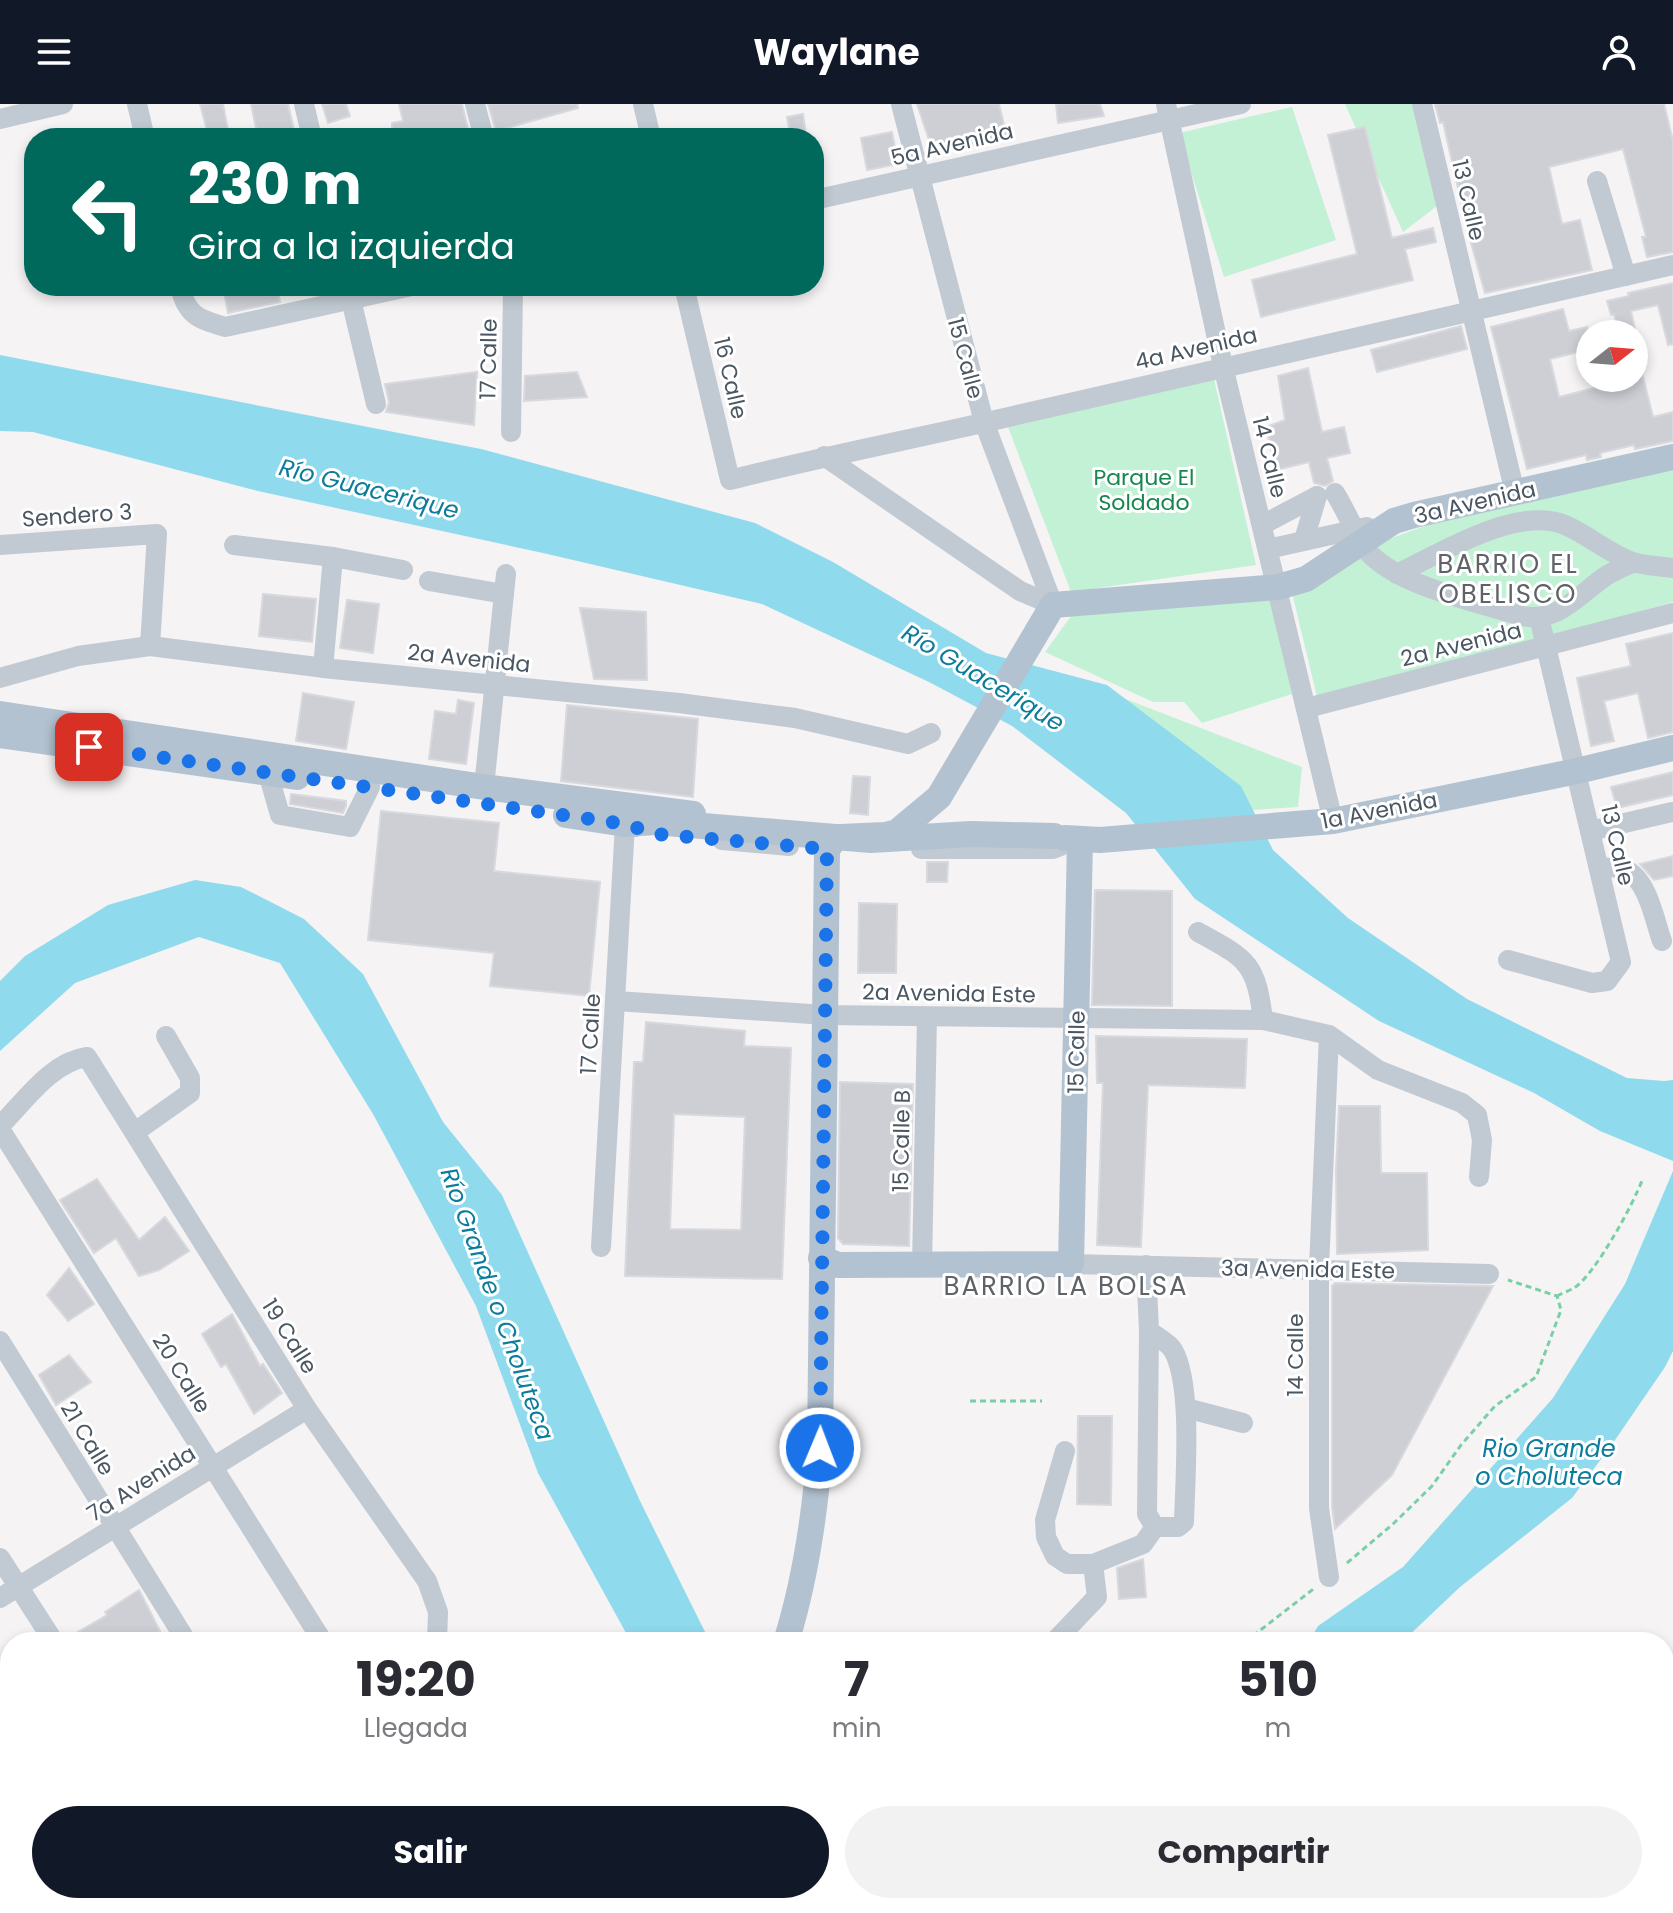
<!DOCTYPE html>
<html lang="es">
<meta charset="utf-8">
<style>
body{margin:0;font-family:Poppins,sans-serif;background:#f2f2f3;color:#2b2b33;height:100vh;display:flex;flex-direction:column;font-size:30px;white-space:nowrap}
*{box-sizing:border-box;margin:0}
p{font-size:26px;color:#7c7c81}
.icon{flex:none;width:44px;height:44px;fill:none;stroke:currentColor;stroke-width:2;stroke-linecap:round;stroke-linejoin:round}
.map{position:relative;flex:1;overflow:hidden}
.details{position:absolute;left:0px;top:1528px;width:1674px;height:282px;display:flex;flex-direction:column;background:#fff;border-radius:32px 32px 0 0;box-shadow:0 4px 12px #0003}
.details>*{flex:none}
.banner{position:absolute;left:24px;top:24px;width:800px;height:168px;border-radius:32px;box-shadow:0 4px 12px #0003;background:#00695c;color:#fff;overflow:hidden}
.needle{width:52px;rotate:73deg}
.controls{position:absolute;left:1576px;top:216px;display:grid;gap:16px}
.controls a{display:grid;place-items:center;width:72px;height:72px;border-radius:50%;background:#fff;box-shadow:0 4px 12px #0003;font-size:40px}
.pin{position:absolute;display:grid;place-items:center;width:68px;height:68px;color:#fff;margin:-34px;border-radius:16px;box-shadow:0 4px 12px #0006}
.me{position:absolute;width:88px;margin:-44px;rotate:1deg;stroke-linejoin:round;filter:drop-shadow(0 0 6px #0008)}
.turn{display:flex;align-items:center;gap:28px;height:168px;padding:0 32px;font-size:36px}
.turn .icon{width:104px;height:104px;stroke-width:2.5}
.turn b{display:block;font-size:56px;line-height:68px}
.eta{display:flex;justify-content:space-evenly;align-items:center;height:136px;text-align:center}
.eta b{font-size:48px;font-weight:700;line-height:56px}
.cta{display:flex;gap:16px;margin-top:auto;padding:16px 32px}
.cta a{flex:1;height:92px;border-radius:48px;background:#111827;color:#fff;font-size:32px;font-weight:700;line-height:92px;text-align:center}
.cta a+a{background:#f2f2f3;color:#2b2b33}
header{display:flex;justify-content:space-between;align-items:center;height:104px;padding:0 32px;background:#111827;color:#fff;font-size:36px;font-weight:700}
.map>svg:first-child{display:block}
.green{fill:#c3f1d5}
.water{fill:#90daee}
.building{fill:#cdcfd5;stroke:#d7d9de;stroke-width:2;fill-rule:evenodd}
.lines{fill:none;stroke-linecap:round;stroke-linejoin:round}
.path{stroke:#7ad0a6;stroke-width:3;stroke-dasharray:6 4;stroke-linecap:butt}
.minor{stroke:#c1cad2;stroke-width:20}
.major{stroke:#b3c2d1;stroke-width:26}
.major-bridge{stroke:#b3c2d1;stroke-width:26}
.route{stroke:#1a73e8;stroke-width:14;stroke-dasharray:0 25.2}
.labels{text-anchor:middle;stroke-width:6;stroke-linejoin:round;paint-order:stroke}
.street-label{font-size:22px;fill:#4a5661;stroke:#fff}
.park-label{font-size:22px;fill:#17864f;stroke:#fff}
.water-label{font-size:24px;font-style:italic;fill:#0c7c9b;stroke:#fff}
.quarter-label{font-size:26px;letter-spacing:2px;fill:#5f6368;stroke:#fff}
</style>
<header><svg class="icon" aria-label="menu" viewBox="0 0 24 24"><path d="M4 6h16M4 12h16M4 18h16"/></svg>Waylane<svg class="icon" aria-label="person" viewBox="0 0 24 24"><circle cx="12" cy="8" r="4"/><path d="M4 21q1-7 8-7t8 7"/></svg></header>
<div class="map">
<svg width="1673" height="1809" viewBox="0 0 1673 1809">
<rect width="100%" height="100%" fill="#f5f3f3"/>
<!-- green -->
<g class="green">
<path d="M1345,0h70l22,102 -34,26z"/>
<path d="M1292,3l44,133 -112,37 -45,-144z"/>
<path d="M1214,275l42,186 -185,27 -63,-165z"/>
<path d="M1673,361v137l-354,103 -31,-129 227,-83z"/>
<path d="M1271,491l21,99 -90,29 -18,-21h-31l-108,-50 26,-36z"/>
<path d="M1053,567l249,96 -4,40 -78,5 -158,-113z"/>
<path d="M1673,1593v216h-237l9,-9h219v-201z"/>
</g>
<!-- water -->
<g class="water">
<path d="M0,251l481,94 274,74 78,39 153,91 121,32 134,101 32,64 75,68 119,81 160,79 37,3 9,-1v81l-73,-30 -66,-38 -155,-72 -184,-122 -69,-86 -114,-87 -83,-44 -167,-78 -219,-51 -285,-62 -225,-59 -33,-1z"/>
<path d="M195,776l46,7 63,32 59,55 80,148 59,73 138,306 70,141h-79l-93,-169 -62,-167 -103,-192 -93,-151 -81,-26 -124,46 -75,68v-70l25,-25 83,-51z"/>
<path d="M1673,1067v180l-8,16 -52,76 -41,55 -112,89 -58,55h-93l9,-16 85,-59 150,-169 72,-114z"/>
</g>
<!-- building -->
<g class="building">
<path d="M200,0h23l6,31 -20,3z"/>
<path d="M251,0h37l6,26 -36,8z"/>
<path d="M322,0h24l4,12 -22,7z"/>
<path d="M399,0h63l7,29 -21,5h-56v-15l11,-2z"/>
<path d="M488,0h89l1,4 -82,23z"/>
<path d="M917,0h82l8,33 -41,11 -33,4z"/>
<path d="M1056,0h44l4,12 -46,7z"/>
<path d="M1435,0h229l9,37v111l-26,5 -5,-20h4l-23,-88 -74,18 13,57 18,-4 12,50 -107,23 -17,-61 -25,-110 -3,1z"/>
<path d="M803,10l3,21 -15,3 -4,-21z"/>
<path d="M1365,23l27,111 41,-10 3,14 -31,7 8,31 -152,37 -9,-37 105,-26 -29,-119z"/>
<path d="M892,28l6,32 -31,6 -6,-32z"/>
<path d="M1673,179v61l-5,1 -10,-40 -27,6 5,23h-17l-5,-20 -3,1 -4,-14 22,-5 -1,-3z"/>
<path d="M223,182h54l3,16 -52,11z"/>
<path d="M1563,205l6,22 18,-4 3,22 -40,10 9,38 43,-11 -1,-4 33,-4v-3l8,-2 11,44 20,-5v29l-38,8 -1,-4 -34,8 1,4 -14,3 -1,-5 -59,14 -36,-142z"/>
<path d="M1461,222l6,23 -90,23 -6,-22z"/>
<path d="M1308,264l14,64 22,-5 6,26 -23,5 6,23 -8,5 -11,-3 -5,-21 -33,8 -10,-43 19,-7 -7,-44z"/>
<path d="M477,268l-3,53 -88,-13 3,-10 -4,-18z"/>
<path d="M577,268l10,25 -63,4 1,-25z"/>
<path d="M263,490l53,5 -4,43 -53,-6z"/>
<path d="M347,496l32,4 -6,49 -33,-5z"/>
<path d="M580,504l66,4 1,68 -53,-1z"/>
<path d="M1673,529v99l-25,6 -10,-45 -34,8 10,40 -23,5 -14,-68 54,-12 -5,-22z"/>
<path d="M303,589l51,9 -8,47 -50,-8z"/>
<path d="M458,596l16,3 -8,61 -37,-5 6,-48 21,3z"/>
<path d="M567,601l131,14 -5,78 -132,-16z"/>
<path d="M1673,668v23l-56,13 -6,-21z"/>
<path d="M853,672l17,1 -2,38 -18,-2z"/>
<path d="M291,690l55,7v5l-3,7 -53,-9z"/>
<path d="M381,707l118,12 -5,48 106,11 -11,114 -99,-10 4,-33 -126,-13z"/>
<path d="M1673,752v20l-19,4 -14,-16z"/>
<path d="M927,758h21l-1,20h-20z"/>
<path d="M1095,786l77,1v115l-80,-1z"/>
<path d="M859,799l38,1 -1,69h-38z"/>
<path d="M646,918l99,9 -1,15 47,2 -9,231 -157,-3 9,-214h9zM674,1010l71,3 -4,113 -71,-1z"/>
<path d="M1096,932l151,3 -2,49 -97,-3 -7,162 -44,-2 6,-162h-6z"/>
<path d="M840,978l73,2 -4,162 -66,-2 -5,-6z"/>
<path d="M1339,1002h41l1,67h46l1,77 -91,4 -1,-83z"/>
<path d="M97,1075l42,61 26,-23 24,34 -30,19 -20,6 -23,-38 -22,15 -34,-53z"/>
<path d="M69,1164l25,36 -26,17 -21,-26z"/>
<path d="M1335,1179l158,3 -101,189 -57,54 -3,-22v-221z"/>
<path d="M232,1210l28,52 3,-2 19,29 -28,21 -28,-50 -5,3 -19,-33z"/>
<path d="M69,1251l22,27 -35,23 -17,-30z"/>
<path d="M1078,1312h34l-1,89 -34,-1z"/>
<path d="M1143,1455l3,38 -27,2 -2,-31z"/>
<path d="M139,1486l21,41 -20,11h-73l-1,-3 41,-24 -2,-3z"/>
</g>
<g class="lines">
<!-- path -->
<g class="path">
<path d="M1557,1192c5,-3 12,-5 17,-8 21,-13 60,-85 69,-110"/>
<path d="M970,1297h72"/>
<path d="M1347,1459l46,-39 39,-38 29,-41 34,-39 41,-29 25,-67 -4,-14 -49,-16"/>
<path d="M1245,1538l71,-55"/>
</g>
<!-- minor -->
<g class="minor">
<path d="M137,0l8,34"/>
<path d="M304,0l8,34"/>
<path d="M475,0l9,34"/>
<path d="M643,0l8,34"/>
<path d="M901,0l83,318 69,183"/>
<path d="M1166,0l57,262 110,455"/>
<path d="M1422,0l93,389"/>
<path d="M0,15l63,-15"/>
<path d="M1597,77l29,95"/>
<path d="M814,96l427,-96"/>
<path d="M180,182c6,29 18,33 45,41l187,-41"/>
<path d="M684,182l46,194c94,-24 189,-42 283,-64 220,-52 440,-102 660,-151"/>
<path d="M348,183l28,117"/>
<path d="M511,328l2,-146"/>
<path d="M824,352l196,135 33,14"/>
<path d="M1335,389c10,16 17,33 26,49 23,42 117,60 161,74 34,6 52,-16 77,-35 9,-8 22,-13 33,-18"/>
<path d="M1262,421l55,-29"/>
<path d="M1304,436l13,-44"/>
<path d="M0,441l157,-11 -7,112"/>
<path d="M234,441l99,12 70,13"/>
<path d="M1268,445l99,-22"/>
<path d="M1397,470c43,-21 121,-69 168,-49 23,10 42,27 65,36 13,5 30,5 43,7"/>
<path d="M429,477l75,13"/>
<path d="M323,564l10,-111"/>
<path d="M0,574l78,-22 72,-10 183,23 346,34 116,15 113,26 23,-11"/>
<path d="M1307,604l366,-95"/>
<path d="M268,669l12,42 70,12 20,-40"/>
<path d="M484,683l22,-213"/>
<path d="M1590,727l82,-19"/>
<path d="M722,736l67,6"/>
<path d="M921,745h132l8,-3"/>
<path d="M1599,764c8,0 18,-2 25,1 24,10 30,50 38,72"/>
<path d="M1198,828c49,27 58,30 65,88"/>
<path d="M1508,856l84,23 15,-2 14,-19 -82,-345"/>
<path d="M616,897l210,14 437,5 66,15 49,35 84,33 15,12 5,25 -3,37"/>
<path d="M1329,931l-10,233v240l10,69"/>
<path d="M0,1022c25,-25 51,-64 87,-69l220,352 120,172 11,31 -1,30"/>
<path d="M0,1025l323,513"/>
<path d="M135,1028l55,-39v-15l-24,-42"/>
<path d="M601,1143l24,-423 10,3"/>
<path d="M1071,1160l418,10"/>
<path d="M922,1161l5,-248"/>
<path d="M1146,1161l3,66 -2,183 8,13h23l6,-5c1,-42 9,-137 -11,-172 -5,-8 -16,-13 -24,-19"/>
<path d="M0,1237l187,301"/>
<path d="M1186,1304l57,15"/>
<path d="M1065,1347l-20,69 1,17 9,19 12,8h26l50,-20 12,-17"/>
<path d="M0,1454l54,84"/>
<path d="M0,1494l307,-189"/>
<path d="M1054,1538l43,-45 -4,-33"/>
<path d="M0,1674l10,16"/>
<path d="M82,1800l6,9"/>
<path d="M191,1809l6,-9"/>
<path d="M468,1809l5,-9"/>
</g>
<!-- major -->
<g class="major">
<path d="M0,610l484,73 209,27"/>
<path d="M0,631l297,42"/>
<path d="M566,711l59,9 30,-2"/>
<path d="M1065,734l35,2 233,-19 244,-50 96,-23"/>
<path d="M821,1154l17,7 233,-1 9,-424"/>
<path d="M786,1538c20,-64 29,-128 34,-194l7,-599 7,-9 7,-3 44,-2 12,-3 42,-35 114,-192 225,-18 28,-8 88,-58 20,-6 259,-58"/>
<path d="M1664,1578l9,-5"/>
<path d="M573,1809l9,-9"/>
<path d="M1384,1809l8,-9"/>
</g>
<!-- major-bridge -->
<path class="major-bridge" d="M655,718l216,18 100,-6 83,2"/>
</g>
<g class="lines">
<!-- route -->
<path class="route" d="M89,643l536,77 31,10 171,15 -7,599"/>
</g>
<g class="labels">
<!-- street labels -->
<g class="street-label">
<text transform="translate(952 40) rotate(-13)" y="8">5a Avenida</text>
<text transform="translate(1469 96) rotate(77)" y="8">13 Calle</text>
<text transform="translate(1196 244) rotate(-13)" y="8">4a Avenida</text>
<text transform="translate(966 254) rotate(75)" y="8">15 Calle</text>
<text transform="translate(488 255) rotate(-89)" y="8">17 Calle</text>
<text transform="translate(731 274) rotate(77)" y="8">16 Calle</text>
<text transform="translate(1270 353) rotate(76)" y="8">14 Calle</text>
<text transform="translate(1475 398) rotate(-13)" y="8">3a Avenida</text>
<text transform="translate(77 411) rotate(-4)" y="8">Sendero 3</text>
<text transform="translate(1461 540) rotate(-14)" y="8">2a Avenida</text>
<text transform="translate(469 554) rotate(6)" y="8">2a Avenida</text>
<text transform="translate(1379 706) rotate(-11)" y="8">1a Avenida</text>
<text transform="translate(1618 741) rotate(77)" y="8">13 Calle</text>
<text transform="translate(949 889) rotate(1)" y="8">2a Avenida Este</text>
<text transform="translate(590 930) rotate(-87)" y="8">17 Calle</text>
<text transform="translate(1076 948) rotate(-89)" y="8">15 Calle</text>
<text transform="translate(901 1037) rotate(-89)" y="8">15 Calle B</text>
<text transform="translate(1308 1165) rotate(1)" y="8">3a Avenida Este</text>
<text transform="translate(290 1232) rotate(58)" y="8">19 Calle</text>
<text transform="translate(1295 1251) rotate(-90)" y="8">14 Calle</text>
<text transform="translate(182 1269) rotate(58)" y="8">20 Calle</text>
<text transform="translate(88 1334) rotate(59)" y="8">21 Calle</text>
<text transform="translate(141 1379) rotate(-32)" y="8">7a Avenida</text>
</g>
<!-- park labels -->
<g class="park-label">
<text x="1144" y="381">Parque El<tspan x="1144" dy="25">Soldado</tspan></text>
</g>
<!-- water labels -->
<g class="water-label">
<text transform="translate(369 385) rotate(14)" y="8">Río Guacerique</text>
<text transform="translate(983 574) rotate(31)" y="8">Río Guacerique</text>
<text transform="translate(497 1200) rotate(70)" y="8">Río Grande o Choluteca</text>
<text x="1549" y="1353">Rio Grande<tspan x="1549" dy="28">o Choluteca</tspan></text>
</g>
<!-- quarter labels -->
<g class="quarter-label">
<text x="1508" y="469">BARRIO EL<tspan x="1508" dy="30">OBELISCO</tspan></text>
<text x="1066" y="1191">BARRIO LA BOLSA</text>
</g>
</g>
</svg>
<div class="controls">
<a><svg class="needle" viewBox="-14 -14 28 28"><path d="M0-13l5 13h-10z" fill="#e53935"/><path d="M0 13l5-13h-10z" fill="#7c7c81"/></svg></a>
</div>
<div class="pin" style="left:89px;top:643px;background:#d93025"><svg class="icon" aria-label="arrive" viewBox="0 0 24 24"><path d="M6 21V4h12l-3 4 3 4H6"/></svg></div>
<svg class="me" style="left:820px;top:1344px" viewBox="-20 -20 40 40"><circle r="17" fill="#1a73e8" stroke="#fff" stroke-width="3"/><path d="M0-11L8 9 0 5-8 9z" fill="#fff"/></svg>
<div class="banner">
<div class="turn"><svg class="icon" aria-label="left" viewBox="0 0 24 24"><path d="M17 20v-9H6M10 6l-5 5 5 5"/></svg><div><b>230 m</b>Gira a la izquierda</div></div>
</div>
<section class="details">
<div class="eta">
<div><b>19:20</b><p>Llegada</p></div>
<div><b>7</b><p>min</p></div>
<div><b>510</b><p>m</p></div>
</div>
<div class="cta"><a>Salir</a><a>Compartir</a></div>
</section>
</div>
